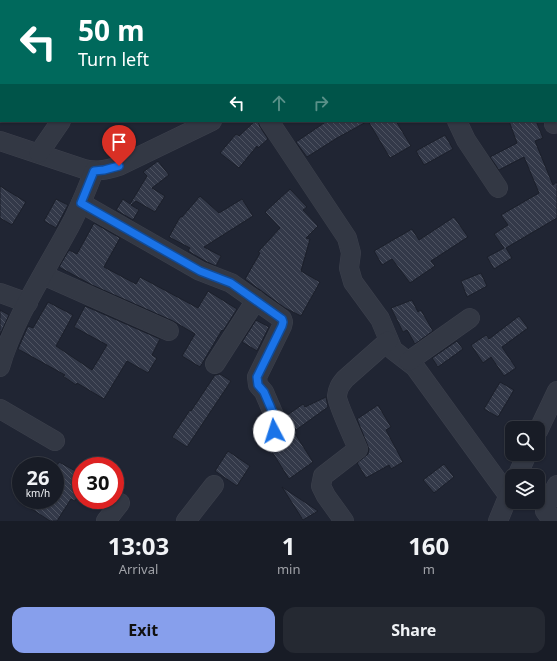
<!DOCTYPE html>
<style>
body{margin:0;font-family:"Noto Sans",sans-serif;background:#252932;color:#f1f3f6;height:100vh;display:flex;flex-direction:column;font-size:15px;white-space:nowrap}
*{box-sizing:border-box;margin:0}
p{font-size:13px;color:#9fa1a7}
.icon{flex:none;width:22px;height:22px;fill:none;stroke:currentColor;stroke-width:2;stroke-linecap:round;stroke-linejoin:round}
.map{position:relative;height:521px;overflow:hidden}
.sheet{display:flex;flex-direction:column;background:#181c26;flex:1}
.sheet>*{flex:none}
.top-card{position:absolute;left:0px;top:0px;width:557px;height:122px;box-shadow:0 1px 3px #0004,0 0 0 1px #363a43;background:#00695c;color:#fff;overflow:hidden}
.fabs{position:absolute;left:505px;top:421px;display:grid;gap:8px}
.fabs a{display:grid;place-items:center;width:40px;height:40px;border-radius:8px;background:#181c26;box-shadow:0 1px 3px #0004,0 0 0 1px #363a43;font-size:20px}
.speed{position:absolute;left:12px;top:457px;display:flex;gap:8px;font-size:20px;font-weight:700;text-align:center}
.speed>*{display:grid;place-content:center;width:52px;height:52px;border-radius:50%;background:#181c26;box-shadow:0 1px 3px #0004,0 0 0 1px #363a43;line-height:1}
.speed small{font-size:10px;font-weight:400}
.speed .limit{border:6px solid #d22;background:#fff;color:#111}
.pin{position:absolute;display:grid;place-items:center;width:34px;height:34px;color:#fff;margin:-41px -17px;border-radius:50% 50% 50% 0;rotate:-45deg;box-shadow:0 0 4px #0007}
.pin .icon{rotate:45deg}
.me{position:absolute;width:44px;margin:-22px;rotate:355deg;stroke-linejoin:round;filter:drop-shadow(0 0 3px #0008)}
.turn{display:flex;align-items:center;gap:14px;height:84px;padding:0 12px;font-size:18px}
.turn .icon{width:52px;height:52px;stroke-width:2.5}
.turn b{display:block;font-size:28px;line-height:34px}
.lanes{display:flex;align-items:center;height:38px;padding:0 12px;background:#0003;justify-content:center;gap:20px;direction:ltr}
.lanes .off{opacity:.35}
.eta{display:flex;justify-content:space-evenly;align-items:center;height:68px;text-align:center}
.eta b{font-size:24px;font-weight:700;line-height:28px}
.button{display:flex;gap:8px;margin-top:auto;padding:8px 12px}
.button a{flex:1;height:46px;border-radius:12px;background:#879fec;color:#111;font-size:16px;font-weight:700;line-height:46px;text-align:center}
.button a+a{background:#252932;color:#f1f3f6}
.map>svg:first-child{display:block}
.building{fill:url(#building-back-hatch);stroke:#1b1f2a}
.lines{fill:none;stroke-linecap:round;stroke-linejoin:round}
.minor-casing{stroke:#3d414d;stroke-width:20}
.minor{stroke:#333844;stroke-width:19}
.route-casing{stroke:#114b97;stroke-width:10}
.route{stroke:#1a73e8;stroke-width:7}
</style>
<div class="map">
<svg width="557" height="521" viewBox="0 0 557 521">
<defs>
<pattern id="building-back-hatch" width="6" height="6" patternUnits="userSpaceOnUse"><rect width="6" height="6" fill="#333949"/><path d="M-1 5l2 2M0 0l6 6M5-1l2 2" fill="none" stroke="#4e5361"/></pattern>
</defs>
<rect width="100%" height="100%" fill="#202533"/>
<!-- building -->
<g class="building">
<path d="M255,121h3l2,6 8,12 -10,9 -1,-2 -18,22 -19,-15 16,-19 3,2z"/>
<path d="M327,121h41l-31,17 -30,19 -11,-15z"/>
<path d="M368,121h28l15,25 -21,12z"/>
<path d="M509,121h27l7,17 -8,3 18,44 4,-3v36l-51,30 6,10 -18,11 -7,-12 17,-9 -10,-14 14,-9 -7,-10 38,-22 -15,-36 -25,13 -9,-13 27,-14z"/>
<path d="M445,135l8,14 -29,16 -8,-14z"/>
<path d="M158,161l11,14 -17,13 13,8 -10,16 -19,-11 -5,4 8,5 -6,10 -17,-10 7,-11 7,5 17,-28 -4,-4z"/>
<path d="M0,186l26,16 -14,23 -12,-7z"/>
<path d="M290,189l17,18 -4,3 15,16 -12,12 4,1 -9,32 19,11 -19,34 -16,-8 -40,-29 15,-26 -2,-1 22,-24 -15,-16z"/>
<path d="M200,196l19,17 23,-14 11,17 -49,31 17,9 -5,10 -11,-5 -17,-10 2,-3 -21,-11 11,-20h2z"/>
<path d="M56,199l12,6 -12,23 -12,-7z"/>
<path d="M454,217l14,20 -37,24 4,5 -25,17 -18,-24 -10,6 -8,-14 38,-22 7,11z"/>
<path d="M94,223l26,15 -16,29 32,17 4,-7 58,31 10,-17 29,18 -14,22 -1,-1 -22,37 -18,-11 13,-22 -22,-13 -81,-36 -33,-18 10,-17 8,4z"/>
<path d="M481,273l6,13 -20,11 -6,-16z"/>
<path d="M412,300l6,12 3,-2 12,21 -18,13 -8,-14 -4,2 -12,-24z"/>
<path d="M48,302l25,13 -17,31 36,24 15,-25 -33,-18 11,-21 75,33 -8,16 5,3 -9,15 -21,-12 -23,38 -27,-16 -1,2 -13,-9 2,-1 -47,-26 10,-23 5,2z"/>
<path d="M0,310l9,5 -9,20z"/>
<path d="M519,316l9,12 -26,19 14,21 -12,8 -13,-19 -8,6 -12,-18 15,-10 3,4z"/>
<path d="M256,320l13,7 -12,24 -15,-9z"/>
<path d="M457,341l6,8 -25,18 -6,-9z"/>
<path d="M220,374l11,7 -44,66 -15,-10 18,-27 1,1 24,-36z"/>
<path d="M500,382l14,8 -16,27 -14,-8z"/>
<path d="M326,397l2,10 -32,23 -10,-14 17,-12 2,3z"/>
<path d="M378,405l13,22 -5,3 17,32 -12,7 -2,-4 -23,13 -9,-15 11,-9 1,-5 -12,-30z"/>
<path d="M294,432l19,30 -24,17 -20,-32z"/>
<path d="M228,451l22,15 -13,20 -22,-15z"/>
<path d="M59,462l22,12v16l-6,11 -4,-2 -14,22h-7l-32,-21h37v-31z"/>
<path d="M444,464l10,13 -20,16 -11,-13z"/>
<path d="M282,487l36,24 -15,9z"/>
</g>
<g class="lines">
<!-- minor casing -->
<g class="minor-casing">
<g id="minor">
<path d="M265,0l2,1"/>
<path d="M144,1l1,-1"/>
<path d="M452,1v-1"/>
<path d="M545,1v-1"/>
<path d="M556,53l1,1"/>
<path d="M269,121l78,117 4,15 -2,15 4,14 27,37 13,31 22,17 93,128"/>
<path d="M457,121l9,19 32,48"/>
<path d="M554,124l3,-1"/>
<path d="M0,141l84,28c13,3 22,1 35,-3l93,-45"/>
<path d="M39,153l22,-32"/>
<path d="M81,203l119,68 31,12 51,36 1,3 -1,4 -25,51 1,8 6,7 12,28 -2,11"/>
<path d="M43,275l126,56"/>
<path d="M0,293l28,10"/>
<path d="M409,361l61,-43"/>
<path d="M215,364l41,-64"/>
<path d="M0,367c14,-49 47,-98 71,-143 9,-17 16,-35 23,-53"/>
<path d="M0,409l55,32"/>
<path d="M538,431l19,-40"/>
<path d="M517,476l10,-22"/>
<path d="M557,485l-11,21 -1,5 3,4 9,5"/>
<path d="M106,521l14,-18"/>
<path d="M186,521l28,-36"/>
<path d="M344,521l-18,-25 -5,-10 2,-10 35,-27c-4,-10 -21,-45 -21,-53 1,-8 3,-11 8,-17l43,-38"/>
<path d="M498,521l14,-34"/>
</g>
</g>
<!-- minor -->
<use href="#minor" class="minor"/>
</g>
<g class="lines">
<!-- route casing -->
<g class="route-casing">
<path id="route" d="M119,166l-15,4 -10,1 -13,32 119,68 31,12 51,36 1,3 -1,4 -25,51 1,8 6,7 12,28 -2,11"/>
</g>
<!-- route -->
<use href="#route" class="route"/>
</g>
</svg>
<div class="fabs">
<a><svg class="icon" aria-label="search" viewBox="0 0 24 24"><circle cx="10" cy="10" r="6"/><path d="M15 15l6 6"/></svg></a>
<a><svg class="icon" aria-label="layers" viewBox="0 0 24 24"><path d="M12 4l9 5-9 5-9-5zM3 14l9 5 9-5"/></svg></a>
</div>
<div class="speed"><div>26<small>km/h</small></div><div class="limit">30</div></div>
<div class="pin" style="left:119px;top:166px;background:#d93025"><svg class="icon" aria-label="arrive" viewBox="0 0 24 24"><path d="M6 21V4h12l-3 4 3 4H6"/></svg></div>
<svg class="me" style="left:274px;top:431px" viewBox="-20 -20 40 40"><circle r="19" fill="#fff"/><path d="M0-13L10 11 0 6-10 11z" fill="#1a73e8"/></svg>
<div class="top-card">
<div class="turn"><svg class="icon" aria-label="left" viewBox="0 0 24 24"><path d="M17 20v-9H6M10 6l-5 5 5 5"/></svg><div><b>50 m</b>Turn left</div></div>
<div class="lanes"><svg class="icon" aria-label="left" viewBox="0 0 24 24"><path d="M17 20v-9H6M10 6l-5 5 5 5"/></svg><svg class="icon off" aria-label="ahead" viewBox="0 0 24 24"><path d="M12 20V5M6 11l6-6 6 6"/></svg><svg class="icon off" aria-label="right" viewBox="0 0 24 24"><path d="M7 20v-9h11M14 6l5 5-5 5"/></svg></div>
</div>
</div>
<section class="sheet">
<div class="eta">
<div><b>13:03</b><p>Arrival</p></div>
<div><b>1</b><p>min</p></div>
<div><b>160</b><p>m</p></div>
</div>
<div class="button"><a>Exit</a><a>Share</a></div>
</section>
